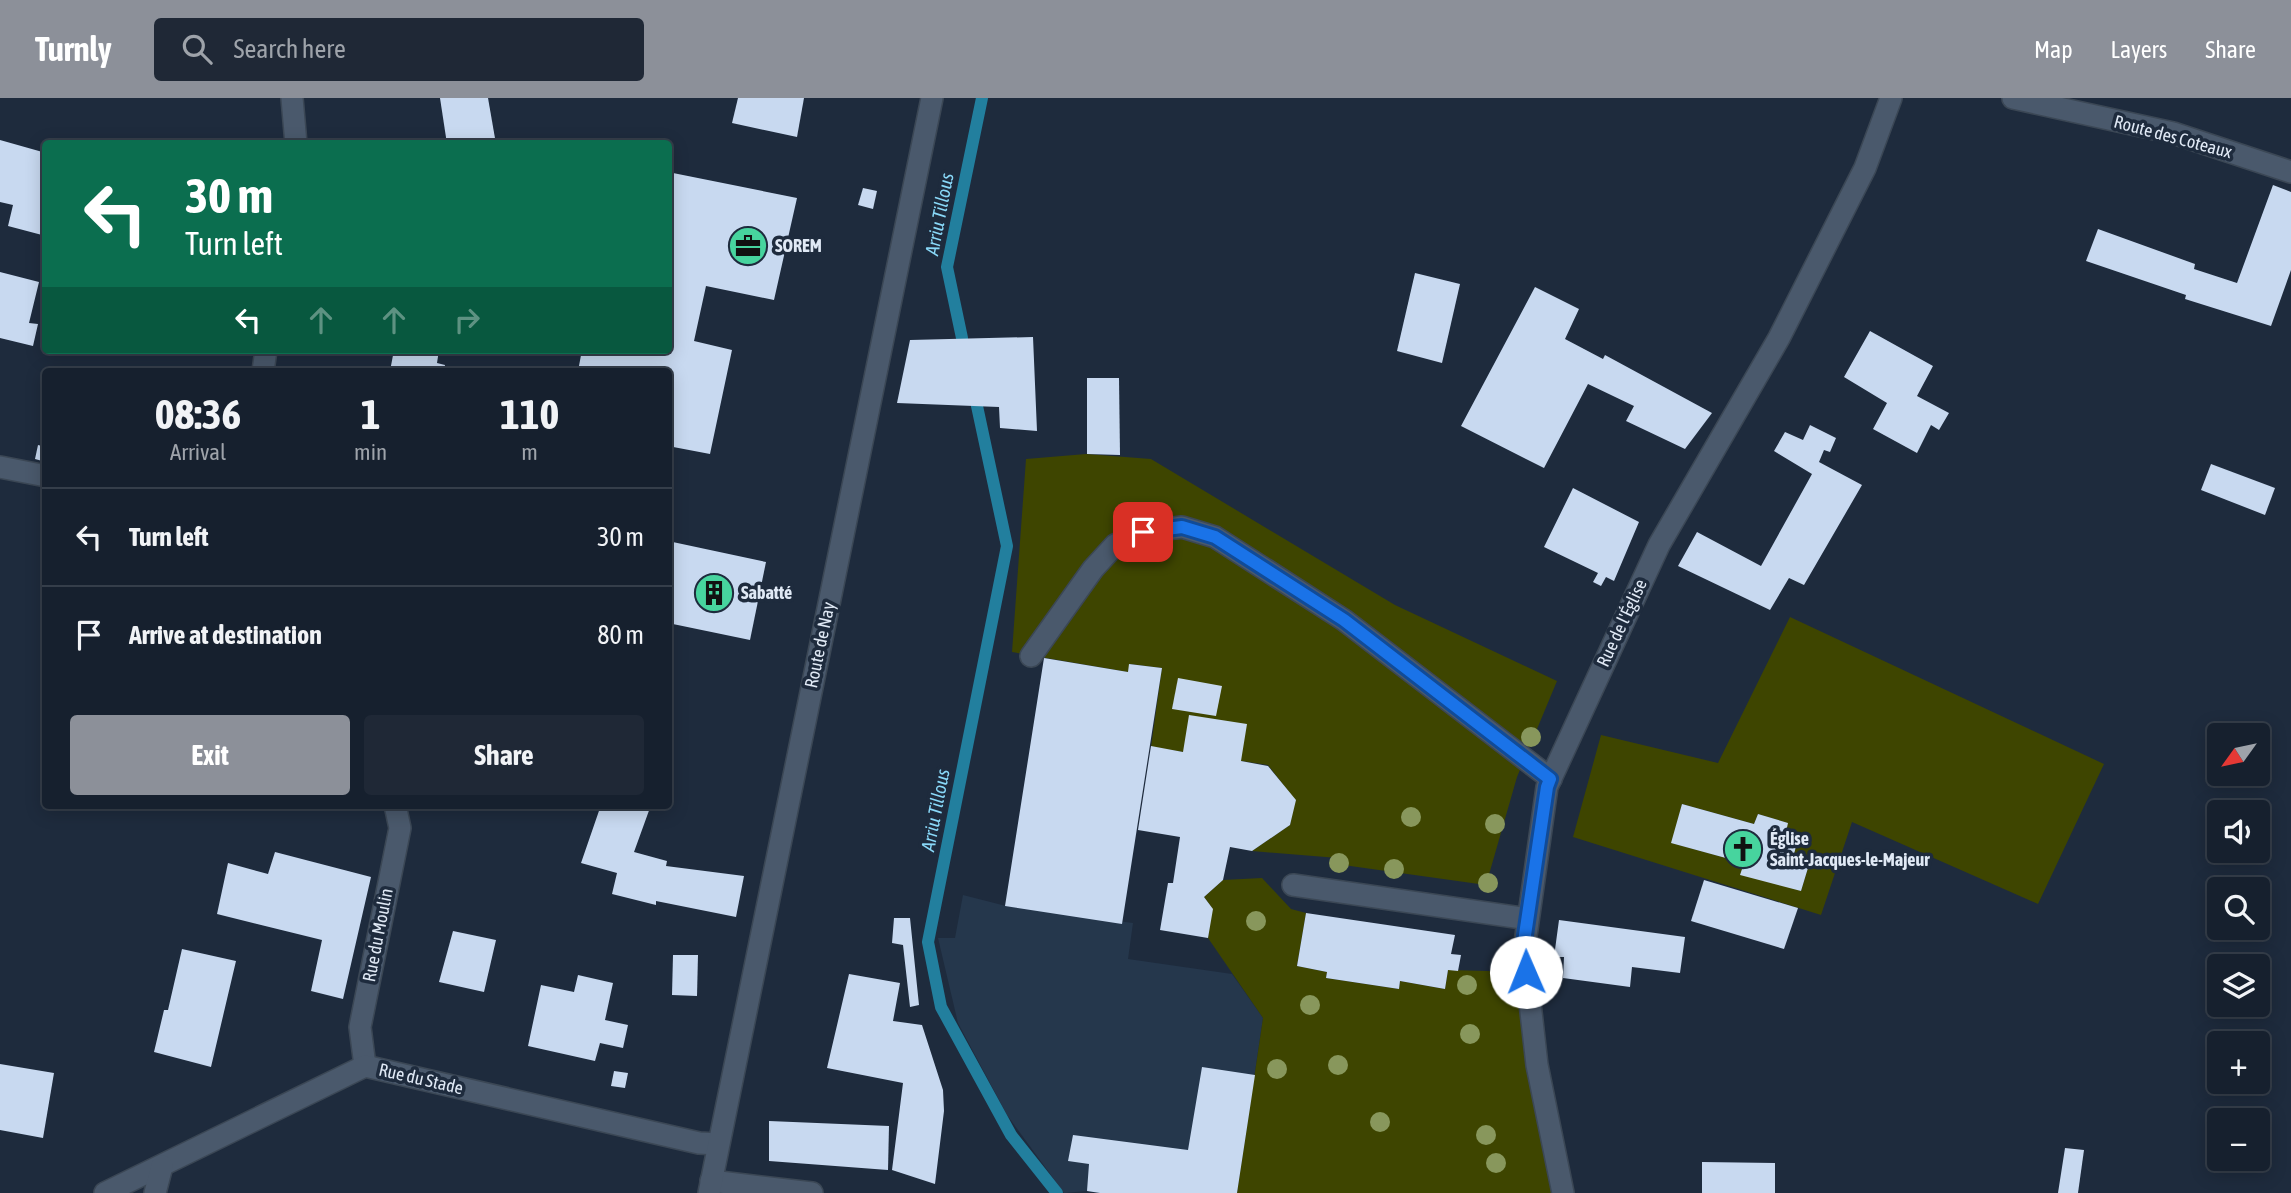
<!DOCTYPE html>
<meta charset="utf-8">
<style>
body{margin:0;font-family:"Asap Condensed",sans-serif;background:#1f2836;color:#f1f3f6;height:100vh;display:flex;flex-direction:column;font-size:26px;white-space:nowrap}
*{box-sizing:border-box;margin:0}
p{font-size:23px;color:#9ea3aa}
.icon{flex:none;width:38px;height:38px;fill:none;stroke:currentColor;stroke-width:2;stroke-linecap:round;stroke-linejoin:round}
.map{position:relative;flex:1;overflow:hidden}
.sheet{position:absolute;left:42px;top:270px;width:630px;height:441px;display:flex;flex-direction:column;background:#16202e;border-radius:7px;box-shadow:0 4px 18px #0003,0 0 0 2px #353e4a}
.sheet>*{flex:none}
.hud{position:absolute;left:42px;top:42px;width:630px;height:214px;border-radius:7px;box-shadow:0 4px 18px #0003,0 0 0 2px #353e4a;background:#0b6e4f;color:#fff;overflow:hidden}
.needle{width:46px;rotate:237deg}
.fabs{position:absolute;left:2207px;top:625px;display:grid;gap:14px}
.fabs a{display:grid;place-items:center;width:63px;height:63px;border-radius:7px;background:#16202e;box-shadow:0 4px 18px #0003,0 0 0 2px #353e4a;font-size:35px}
.pin{position:absolute;display:grid;place-items:center;width:60px;height:60px;color:#fff;margin:-30px;border-radius:14px;box-shadow:0 4px 10px #0006}
.me{position:absolute;width:77px;margin:-38px;rotate:359deg;stroke-linejoin:round;filter:drop-shadow(0 0 5px #0008)}
.turn{display:flex;align-items:center;gap:24px;height:147px;padding:0 28px;font-size:32px}
.turn .icon{width:91px;height:91px;stroke-width:2.5}
.turn b{display:block;font-size:49px;line-height:60px}
.lanes{display:flex;align-items:center;height:66px;padding:0 28px;background:#0003;justify-content:center;gap:35px;direction:ltr}
.lanes .off{opacity:.35}
.eta{display:flex;justify-content:space-evenly;align-items:center;height:119px;text-align:center}
.eta b{font-size:42px;font-weight:700;line-height:49px}
.cta{display:flex;gap:14px;margin-top:auto;padding:14px 28px}
.cta a{flex:1;height:80px;border-radius:7px;background:#8c9099;color:#fff;font-size:28px;font-weight:700;line-height:80px;text-align:center}
.cta a+a{background:#1f2836;color:#f1f3f6}
ul{padding:0;list-style:none}
li{display:flex;align-items:center;gap:21px;height:98px;padding:0 28px;border-top:2px solid #353e4a}
li div{flex:1}
li b{display:block;font-size:26px}
li em{font-style:normal}
header{display:flex;align-items:center;gap:42px;box-sizing:border-box;height:98px;padding:0 35px;background:#8c9099;color:#fff}
header strong{font-size:33px}
nav{display:flex;gap:38px;margin-inline-start:auto;font-size:24px}
.search{width:490px;height:63px;background:#1f2836;display:flex;align-items:center;gap:18px;box-sizing:border-box;padding:0 24px;border-radius:7px;color:#9ea3aa;font-size:26px}
.map>svg:first-child{display:block}
.built{fill:#25374c}
.green{fill:#3e4500;fill-rule:evenodd}
.lines{fill:none;stroke-linecap:round;stroke-linejoin:round}
.stream{stroke:#227f9e;stroke-width:12}
.building{fill:#c8d9f0}
.lane-casing{stroke:#3b4755;stroke-width:24}
.street-casing{stroke:#3b4755;stroke-width:24}
.secondary-casing{stroke:#3b4755;stroke-width:24}
.lane{stroke:#4a596c;stroke-width:21}
.street{stroke:#4a596c;stroke-width:21}
.secondary{stroke:#4a596c;stroke-width:21}
.tree{fill:#88975c}
.route-casing{stroke:#114b97;stroke-width:18}
.route{stroke:#1a73e8;stroke-width:12}
.labels{text-anchor:middle;stroke-width:7;stroke-linejoin:round;paint-order:stroke}
.street-label{font-size:18px;fill:#e0e9f5;stroke:#1e2b3d}
.poi-label{font-size:18px;font-weight:bold;fill:#e0e9f5;stroke:#1e2b3d;text-anchor:start}
.water-label{font-size:19px;font-style:italic;fill:#89d8f8;stroke:#1e2b3d}
</style>
<header>
<strong>Turnly</strong>
<div class="search"><svg class="icon" aria-label="search" viewBox="0 0 24 24"><circle cx="10" cy="10" r="6"/><path d="M15 15l6 6"/></svg>Search here</div>
<nav><a>Map</a><a>Layers</a><a>Share</a></nav>
</header>
<div class="map">
<svg width="2291" height="1095" viewBox="0 0 2291 1095">
<rect width="100%" height="100%" fill="#1e2b3d"/>
<!-- built -->
<path class="built" d="M963,797l43,11 127,17 -5,36 104,15 31,44 -26,175h-137l-13,-2 -23,2 -57,-78 -49,-92 -20,-85h17z"/>
<!-- green -->
<g class="green">
<path d="M1086,356l65,5 244,146 162,76 -40,96 -31,108 -150,-21 2,-6 -86,-7 38,-26 5,-25 -27,-35 -117,-18 11,-79 -32,-4 -2,8 -116,-20 14,-193z"/>
<path d="M1790,519l314,147 -66,140 -186,-82 -31,93 -248,-78 28,-102 117,28zM1682,706l72,20 4,-10 29,9 -1,9 13,3 -5,19 17,4 -10,33 -57,-28 -72,-20z"/>
<path d="M1262,780l29,31 15,4 -9,53 30,6 -1,6 73,11 1,-8 45,8 3,-19 78,2 46,221h-335l26,-175 -55,-80 4,-30 -8,-11 19,-17z"/>
</g>
<g class="lines">
<!-- stream -->
<g class="stream">
<path d="M962,240l-15,-71 35,-169"/>
<path d="M977,308l30,140 -79,396 13,65 70,128 46,58"/>
</g>
</g>
<!-- building -->
<g class="building">
<path d="M440,0h48l8,46h-49z"/>
<path d="M738,0h66l-7,39 -65,-14z"/>
<path d="M0,42l46,13v44l-4,15 4,1v7l-4,15 -34,-9 5,-21 -13,-3z"/>
<path d="M668,74l129,26 -23,102 -68,-14 -12,55 38,9 -22,104 -42,-8v-75h-90l4,-21h86z"/>
<path d="M2273,87l18,7v78l-20,56 -86,-27 1,-4 -100,-34 12,-32 97,35 -1,5 43,14z"/>
<path d="M863,90l14,3 -4,18 -15,-4z"/>
<path d="M0,174l39,10 -10,41 9,1 -5,22 -33,-8z"/>
<path d="M1415,175l45,11 -18,79 -45,-12z"/>
<path d="M1535,189l44,22 -14,30 38,20 2,-4 107,58 -27,36 -59,-28 8,-15 -46,-22 -44,84 -83,-42z"/>
<path d="M1870,233l63,35 -16,30 32,17 -10,17 -8,-5 -14,28 -44,-24 14,-26 -43,-26z"/>
<path d="M1033,239l4,94 -37,-3 -1,-21 -102,-4 13,-63z"/>
<path d="M394,252h45l-2,13 8,2 -1,6h-54z"/>
<path d="M1087,280h32l1,77 -33,-1z"/>
<path d="M1810,327l26,13 -6,14 -6,-2 -5,12 43,23 -58,100 -15,-7 -19,32 -92,-44 19,-34 64,34 51,-92 -38,-23 11,-19 18,8z"/>
<path d="M38,347l8,2v15l-11,-3z"/>
<path d="M2211,366l64,24 -10,27 -64,-25z"/>
<path d="M1573,390l66,34 -25,59 -8,-4 -5,9 -8,-4 5,-9 -54,-26z"/>
<path d="M668,443l98,21 -16,78 -82,-17z"/>
<path d="M1044,560l84,14 1,-8 33,4 -40,256 -117,-18z"/>
<path d="M1178,580l44,8 -6,30 -44,-7z"/>
<path d="M1189,617l58,9 -6,37 27,5 28,34 -6,25 -38,26 -22,-4 -7,33 -19,17 9,12 -5,29 -48,-8 8,-47h5l7,-46 -42,-7 13,-84 32,6z"/>
<path d="M1682,706l72,20 4,-10 30,9 -2,9 13,3 -5,19 17,4 -10,33 -61,-16 4,-12 -73,-20z"/>
<path d="M601,707h50l-17,47 33,9 -1,5 78,10 -8,41 -80,-16v4l-44,-11 5,-21 -36,-10z"/>
<path d="M275,754l96,25 -28,122 -32,-8 11,-51 -105,-26 11,-51 40,11z"/>
<path d="M1704,782l94,28 -14,41 -93,-28z"/>
<path d="M1306,815l149,22 -4,19 10,1 -3,16 -10,-1 -3,19 -45,-8 -1,8 -73,-11 1,-6 -30,-6z"/>
<path d="M894,820h16l9,87 -9,2 -7,-62 -11,-2z"/>
<path d="M1559,822l126,17 -5,36 -48,-6 -2,20 -67,-9 1,-21h-10z"/>
<path d="M453,833l43,9 -12,52 -45,-10z"/>
<path d="M182,851l54,12 -25,106 -57,-15 10,-42h4z"/>
<path d="M673,857h25l-1,41 -25,-1z"/>
<path d="M849,876l51,9 -7,38 29,4 21,65 1,21 -9,73 -43,-14 11,-87 -76,-15z"/>
<path d="M578,877l35,8 -8,37 23,5 -5,23 -23,-5 -5,18 -67,-15 13,-61 33,7z"/>
<path d="M0,966l54,9 -11,65 -43,-8z"/>
<path d="M1202,969l53,8 -18,118h-137l-13,-2 2,-27 -21,-3 5,-26 115,15z"/>
<path d="M614,973l14,2 -3,15 -14,-2z"/>
<path d="M769,1023l120,5 -1,44 -119,-9z"/>
<path d="M2065,1050l19,2 -6,43h-20z"/>
<path d="M1702,1064l73,1v30h-73z"/>
</g>
<g class="lines">
<!-- lane casing -->
<g class="lane-casing">
<g id="lane">
<path d="M1031,558l62,-87 22,-24 28,-13 39,-5 33,10 129,83 207,159"/>
<path d="M1293,787l235,34"/>
</g>
</g>
<!-- street casing -->
<g class="street-casing">
<g id="street">
<path d="M292,0l4,46"/>
<path d="M2013,0l160,35 118,39"/>
<path d="M263,273l3,-21"/>
<path d="M0,369l46,9"/>
<path d="M365,968l-5,-39 40,-199 -5,-23"/>
<path d="M711,1083l101,12"/>
<path d="M105,1095l260,-127 334,77 19,1"/>
<path d="M155,1095l7,-27"/>
<path d="M1563,1095l-26,-128 -13,-115 23,-163 112,-242 120,-207 86,-170 26,-70"/>
</g>
</g>
<!-- secondary casing -->
<g class="secondary-casing">
<path id="secondary" d="M709,1095l223,-1095"/>
</g>
<!-- lane -->
<use href="#lane" class="lane"/>
<!-- street -->
<use href="#street" class="street"/>
<!-- secondary -->
<use href="#secondary" class="secondary"/>
</g>
<!-- trees -->
<g class="tree">
<circle cx="1531" cy="639" r="10"/>
<circle cx="1411" cy="719" r="10"/>
<circle cx="1495" cy="726" r="10"/>
<circle cx="1339" cy="765" r="10"/>
<circle cx="1394" cy="771" r="10"/>
<circle cx="1488" cy="785" r="10"/>
<circle cx="1256" cy="823" r="10"/>
<circle cx="1467" cy="887" r="10"/>
<circle cx="1310" cy="907" r="10"/>
<circle cx="1470" cy="936" r="10"/>
<circle cx="1338" cy="967" r="10"/>
<circle cx="1277" cy="971" r="10"/>
<circle cx="1380" cy="1024" r="10"/>
<circle cx="1486" cy="1037" r="10"/>
<circle cx="1496" cy="1065" r="10"/>
</g>
<g class="lines">
<!-- route casing -->
<g class="route-casing">
<path id="route" d="M1143,434l39,-5 33,10 129,83 206,159 -3,8 -22,148 -1,15 2,22"/>
</g>
<!-- route -->
<use href="#route" class="route"/>
</g>
<!-- icons -->
<defs>
<g id="office-disc" transform="scale(2.0125)"><circle r="9.5" fill="#47d49e" stroke="#1e2b3d"/><path d="M-6-3h4V-5.5h4V-3h4V5H-6ZM-1-4.5V-3h2v-1.5ZM-6 0V1H6V0Z" fill="#111"/></g>
<g id="building-disc" transform="scale(2.0125)"><circle r="9.5" fill="#47d49e" stroke="#1e2b3d"/><path d="M-4-6H4V6H1V3H-1V6H-4ZM-2.5-4.3h1.7v1.8h-1.7ZM.8-4.3h1.7v1.8H.8ZM-2.5-1h1.7V.8h-1.7ZM.8-1h1.7V.8H.8Z" fill="#111"/></g>
<g id="church-disc" transform="scale(2.0125)"><circle r="9.5" fill="#47d49e" stroke="#1e2b3d"/><path d="M-1.2-6h2.4v3.5h3.3v2.4h-3.3V6h-2.4V-.1h-3.3v-2.4h3.3Z" fill="#111"/></g>
</defs>
<g fill-rule="evenodd">
<use href="#office-disc" x="748" y="148"/>
<use href="#building-disc" x="714" y="495"/>
<use href="#church-disc" x="1743" y="751"/>
</g>
<g class="labels">
<!-- street labels -->
<g class="street-label">
<text transform="translate(2173 39) rotate(15)" y="6">Route des Coteaux</text>
<text transform="translate(1622 525) rotate(-65)" y="6">Rue de l'Église</text>
<text transform="translate(820 547) rotate(-78)" y="6">Route de Nay</text>
<text transform="translate(378 837) rotate(-79)" y="6">Rue du Moulin</text>
<text transform="translate(421 981) rotate(13)" y="6">Rue du Stade</text>
</g>
<!-- poi labels -->
<g class="poi-label">
<text x="775" y="154">SOREM</text>
<text x="741" y="501">Sabatté</text>
<text x="1770" y="747">Église<tspan x="1770" dy="21">Saint-Jacques-le-Majeur</tspan></text>
</g>
<!-- water labels -->
<g class="water-label">
<text transform="translate(939 116) rotate(-79)" y="7">Arriu Tillous</text>
<text transform="translate(935 712) rotate(-79)" y="7">Arriu Tillous</text>
</g>
</g>
</svg>
<div class="fabs">
<a><svg class="needle" viewBox="-14 -14 28 28"><path d="M0-13l5 13h-10z" fill="#e53935"/><path d="M0 13l5-13h-10z" fill="#9ea3aa"/></svg></a>
<a><svg class="icon" aria-label="sound" viewBox="0 0 24 24"><path d="M4 9h4l5-4v14l-5-4H4zM17 9q2 3 0 6"/></svg></a>
<a><svg class="icon" aria-label="search" viewBox="0 0 24 24"><circle cx="10" cy="10" r="6"/><path d="M15 15l6 6"/></svg></a>
<a><svg class="icon" aria-label="layers" viewBox="0 0 24 24"><path d="M12 4l9 5-9 5-9-5zM3 14l9 5 9-5"/></svg></a>
<a>+</a>
<a>−</a>
</div>
<div class="pin" style="left:1143px;top:434px;background:#d93025"><svg class="icon" aria-label="arrive" viewBox="0 0 24 24"><path d="M6 21V4h12l-3 4 3 4H6"/></svg></div>
<svg class="me" style="left:1526px;top:874px" viewBox="-20 -20 40 40"><circle r="19" fill="#fff"/><path d="M0-13L10 11 0 6-10 11z" fill="#1a73e8"/></svg>
<div class="hud">
<div class="turn"><svg class="icon" aria-label="left" viewBox="0 0 24 24"><path d="M17 20v-9H6M10 6l-5 5 5 5"/></svg><div><b>30 m</b>Turn left</div></div>
<div class="lanes"><svg class="icon" aria-label="left" viewBox="0 0 24 24"><path d="M17 20v-9H6M10 6l-5 5 5 5"/></svg><svg class="icon off" aria-label="ahead" viewBox="0 0 24 24"><path d="M12 20V5M6 11l6-6 6 6"/></svg><svg class="icon off" aria-label="ahead" viewBox="0 0 24 24"><path d="M12 20V5M6 11l6-6 6 6"/></svg><svg class="icon off" aria-label="right" viewBox="0 0 24 24"><path d="M7 20v-9h11M14 6l5 5-5 5"/></svg></div>
</div>
<section class="sheet">
<div class="eta">
<div><b>08:36</b><p>Arrival</p></div>
<div><b>1</b><p>min</p></div>
<div><b>110</b><p>m</p></div>
</div>
<ul>
<li><svg class="icon" aria-label="left" viewBox="0 0 24 24"><path d="M17 20v-9H6M10 6l-5 5 5 5"/></svg><div><b>Turn left</b></div><em>30 m</em></li>
<li><svg class="icon" aria-label="arrive" viewBox="0 0 24 24"><path d="M6 21V4h12l-3 4 3 4H6"/></svg><div><b>Arrive at destination</b></div><em>80 m</em></li>
</ul>
<div class="cta"><a>Exit</a><a>Share</a></div>
</section>
</div>
